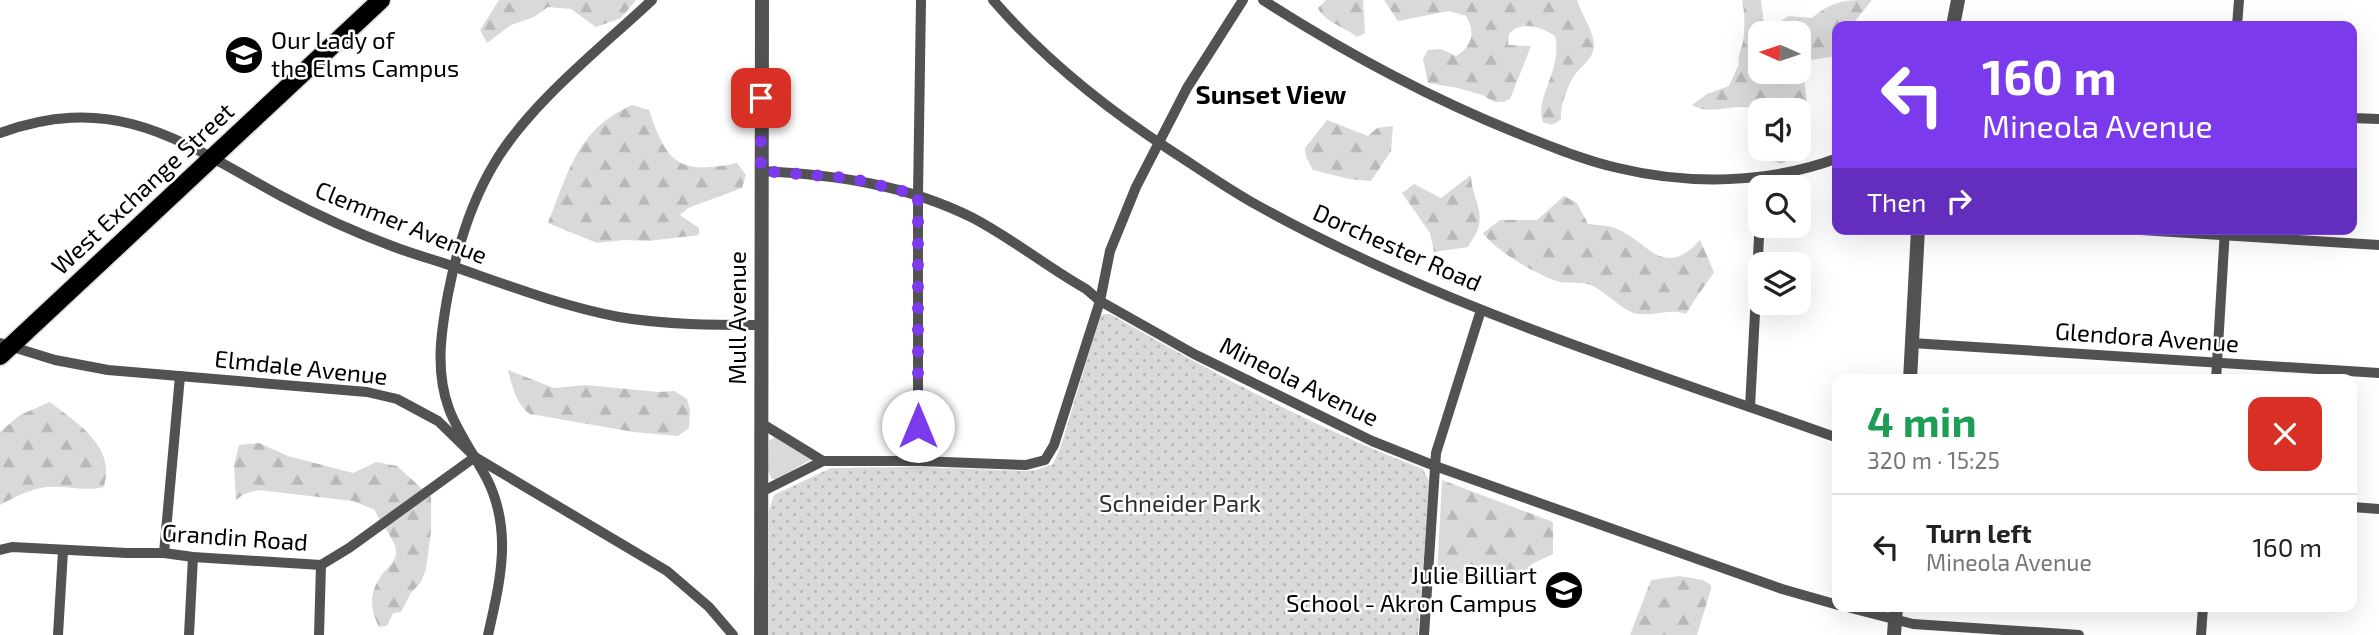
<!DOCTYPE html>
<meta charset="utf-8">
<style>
body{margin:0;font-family:"Exo 2",sans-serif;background:#f6f6f6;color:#222;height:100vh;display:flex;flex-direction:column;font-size:26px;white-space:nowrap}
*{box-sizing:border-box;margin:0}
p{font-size:23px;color:#767676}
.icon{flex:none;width:38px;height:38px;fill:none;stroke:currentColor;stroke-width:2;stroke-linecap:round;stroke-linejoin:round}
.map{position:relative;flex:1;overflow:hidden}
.drawer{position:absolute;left:1832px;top:374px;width:525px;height:238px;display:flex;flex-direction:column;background:#fff;border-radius:14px;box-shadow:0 7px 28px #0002}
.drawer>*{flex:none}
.guide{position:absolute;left:1832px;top:21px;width:525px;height:214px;border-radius:14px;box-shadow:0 7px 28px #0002;background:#7c3aed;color:#fff;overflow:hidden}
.needle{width:46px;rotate:273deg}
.tools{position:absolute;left:1748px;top:21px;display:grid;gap:14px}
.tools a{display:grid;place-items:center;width:63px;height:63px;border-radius:14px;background:#fff;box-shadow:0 7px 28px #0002;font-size:35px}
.pin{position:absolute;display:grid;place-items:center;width:60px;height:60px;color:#fff;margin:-30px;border-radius:14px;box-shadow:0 4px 10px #0006}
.me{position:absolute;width:77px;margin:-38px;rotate:0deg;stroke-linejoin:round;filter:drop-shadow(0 0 5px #0008)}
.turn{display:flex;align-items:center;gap:24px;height:147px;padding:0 35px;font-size:32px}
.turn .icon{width:91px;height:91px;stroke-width:2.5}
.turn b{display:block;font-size:49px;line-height:60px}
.then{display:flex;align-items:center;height:66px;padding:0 35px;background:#0003;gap:14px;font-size:26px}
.round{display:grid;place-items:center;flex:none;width:74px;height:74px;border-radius:14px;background:#f6f6f6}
.overview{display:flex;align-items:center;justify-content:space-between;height:119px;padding:0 35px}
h1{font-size:42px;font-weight:700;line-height:52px;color:#1e9e55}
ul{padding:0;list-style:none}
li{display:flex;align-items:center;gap:21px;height:105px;padding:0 35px;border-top:2px solid #e0e0e0}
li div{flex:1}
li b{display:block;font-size:26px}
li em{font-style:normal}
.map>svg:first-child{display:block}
.grass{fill:#d9d9d9}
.forest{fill:url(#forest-firs);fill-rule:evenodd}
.park{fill:url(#park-dots)}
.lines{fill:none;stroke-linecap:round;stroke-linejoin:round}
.primary-casing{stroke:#dbdbdb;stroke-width:21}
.minor{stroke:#525252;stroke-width:10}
.tertiary{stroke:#525252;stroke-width:14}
.primary{stroke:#000;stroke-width:18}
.route{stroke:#7c3aed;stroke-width:12;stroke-dasharray:0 21.6}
.labels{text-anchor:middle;stroke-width:5;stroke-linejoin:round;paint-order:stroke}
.poi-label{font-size:24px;fill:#000;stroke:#fff;text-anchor:start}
.street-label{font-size:24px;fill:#000;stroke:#fff}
.park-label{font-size:24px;fill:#303030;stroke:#fff}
.neighbourhood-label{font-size:26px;font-weight:bold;fill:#000;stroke:#fff}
</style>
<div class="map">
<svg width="2379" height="635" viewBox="0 0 2379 635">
<defs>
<pattern id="forest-firs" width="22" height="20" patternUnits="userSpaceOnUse" patternTransform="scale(1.75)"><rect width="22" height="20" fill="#d9d9d9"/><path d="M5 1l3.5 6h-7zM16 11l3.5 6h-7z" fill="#b8b8b8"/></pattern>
<pattern id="park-dots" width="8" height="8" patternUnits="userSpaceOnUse" patternTransform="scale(1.75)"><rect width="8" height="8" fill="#d9d9d9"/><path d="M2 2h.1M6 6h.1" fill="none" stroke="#b8b8b8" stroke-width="1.8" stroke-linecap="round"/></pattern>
</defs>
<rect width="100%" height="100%" fill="#fff"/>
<!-- grass -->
<path class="grass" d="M775,437l37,22 -37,21 -4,-2 -3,-7 1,-30z"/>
<!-- forest -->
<g class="forest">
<path d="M499,0h137l-15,18 -25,9 -25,-18 -23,-2 -14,10 -23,8 -24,18 -7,-13z"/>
<path d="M1326,0h37l2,33 -8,4c-13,-11 -32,-14 -39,-29z"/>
<path d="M1384,0h193c5,17 16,27 17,46 0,11 -11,19 -17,26 -9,11 -17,34 -16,47 -6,6 -10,7 -18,3 -9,-24 20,-52 12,-86 -14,-9 -33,-16 -46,-2l-1,11 23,1 -21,53 -6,3h-9l-13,-7 -24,-7 -30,-5 -5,-24 5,-9 13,-1 15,7c16,-9 20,-24 10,-40l-17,-5 -51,10z"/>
<path d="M1742,0h19l3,24 10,2 14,-10 24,2c22,-18 32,-18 60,-18l-21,26h-13l-1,30 -27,4 -7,13 5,36v19l-5,24 -22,12 -10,-4 4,-11h24v-39c-19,0 -38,-2 -57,-3 -17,-1 -34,8 -50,-2l15,-11 22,-8 10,-22c-2,-10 2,-12 4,-22 2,-13 2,-29 -1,-42zM1760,33h39v39h-39z"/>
<path d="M632,105l17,5c18,54 30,65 88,53l9,12 -4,13 -54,20 -8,7 19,13v7l-51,6 -24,-1 -27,3 -49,-20c21,-51 28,-93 84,-118z"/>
<path d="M1327,120l41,16 9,-8 16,-2 -2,25 -20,30 -22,-2 -36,-9 -7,-13 -1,-9z"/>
<path d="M1471,175c0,18 12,34 8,51 -2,7 -8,15 -11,21l-34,5 -4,-19 -28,-40 12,-9 27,14z"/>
<path d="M1564,196l13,7 11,21c8,1 19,1 27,4 33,13 48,53 85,12l14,32c-9,14 -19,26 -28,42 -16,-6 -30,2 -48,0 -13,-1 -32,-22 -45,-28 -10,-5 -23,-2 -33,-4 -20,-5 -66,-32 -77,-49l17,-13h37z"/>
<path d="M508,370l46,18 32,-3 72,7 16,-1 13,8 3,11 -1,18 -11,8 -44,-4 -104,-18c-14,-10 -18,-28 -22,-44z"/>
<path d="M50,402c28,22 66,44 54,85 -23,5 -36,-2 -57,0 -17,2 -32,10 -47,18v-73l20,-17z"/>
<path d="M259,443l29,13 65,17 23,-11 21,4 34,31v34l-5,38 -5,13 -10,11 -10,19 -8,1 -6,13 -8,1c-10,-21 -10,-36 5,-55 5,-5 11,-11 12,-18 2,-11 -16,-32 -21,-44l-22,-9 -95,-11 -14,4 -8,6 -2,-35 5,-20z"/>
<path d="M1442,480l111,42v32l-21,10 -11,14 -23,2 -17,6 -12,-3h-22l-10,-6z"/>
<path d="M1679,576l24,4 8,5v4l-14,46h-67l21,-55z"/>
</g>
<!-- park -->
<path class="park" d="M1104,314h6c101,58 203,113 313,155l6,12 -1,16 -10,138h-650l1,-125 5,-15 57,-27 87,-1 105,4 13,-1 17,-6 8,-18 37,-123 2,-7z"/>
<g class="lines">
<!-- primary casing -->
<g class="primary-casing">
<path id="primary" d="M0,356l381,-356"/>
</g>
<!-- minor -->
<g class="minor">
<path d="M993,0c52,60 111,107 177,150 28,18 55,37 85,54 183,102 386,164 583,234"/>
<path d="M1263,0c81,52 165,97 254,133 33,13 66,27 101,35 70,17 151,16 220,-10"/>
<path d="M2237,26l2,-26"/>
<path d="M2352,118l27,1"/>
<path d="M0,133c117,-42 182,9 281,63 36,19 73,36 111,50 20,8 40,13 60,20 55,19 109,40 167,51 47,8 94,8 142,8"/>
<path d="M761,171c74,4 144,13 212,47 40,21 74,49 113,71l14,12 94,53 178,87 63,25 347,123 56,16"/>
<path d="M2125,229l254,16"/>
<path d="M0,343l55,17 53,10 259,22 30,7 41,22 37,36 192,114 42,36 24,28"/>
<path d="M1912,343l467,30"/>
<path d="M2216,380l9,-151"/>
<path d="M1750,407l10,-188"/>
<path d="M761,423l62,38"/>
<path d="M918,461v-266l3,-195"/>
<path d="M761,492l62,-31h95l108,4 19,-5 9,-15 46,-144 10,-50 26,-64 51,-99 56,-88"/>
<path d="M2352,507l27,2"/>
<path d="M0,550l12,-3 115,6h37l29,4 128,8 28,-17 126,-91"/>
<path d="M164,553l16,-177"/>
<path d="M1847,607l66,17 166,11"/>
<path d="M58,635l5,-84"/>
<path d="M189,635l4,-78"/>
<path d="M319,635l2,-70"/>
<path d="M488,635c12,-53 25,-104 -1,-156 -12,-23 -29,-46 -38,-70 -14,-38 -8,-77 -1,-115 9,-46 22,-90 46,-130 35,-60 107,-116 158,-164"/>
<path d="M1424,635l12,-182 45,-143"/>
<path d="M2201,635l2,-28"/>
</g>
<!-- tertiary -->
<g class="tertiary">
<path d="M1953,26l5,-26"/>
<path d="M1910,380l8,-151"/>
<path d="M761,635l1,-635"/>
<path d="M1894,635l2,-28"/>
</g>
<!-- primary -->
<use href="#primary" class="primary"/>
</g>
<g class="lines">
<!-- route -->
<path class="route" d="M761,98v73l89,7 68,17v231"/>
</g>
<!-- icons -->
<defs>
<g id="school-disc" transform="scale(2.0125)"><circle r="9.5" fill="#000" stroke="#fff"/><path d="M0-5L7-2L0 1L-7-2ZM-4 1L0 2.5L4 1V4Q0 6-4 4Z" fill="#fff"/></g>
</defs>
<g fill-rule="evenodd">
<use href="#school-disc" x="244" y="55"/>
<use href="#school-disc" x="1564" y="590"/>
</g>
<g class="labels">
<!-- poi labels -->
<g class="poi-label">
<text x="271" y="49">Our Lady of<tspan x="271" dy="28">the Elms Campus</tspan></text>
<text x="1537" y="584" text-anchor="end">Julie Billiart<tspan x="1537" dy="28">School - Akron Campus</tspan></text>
</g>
<!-- street labels -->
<g class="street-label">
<text transform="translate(143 189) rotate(-43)" y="8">West Exchange Street</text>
<text transform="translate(401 223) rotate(22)" y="8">Clemmer Avenue</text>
<text transform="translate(1397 248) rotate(24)" y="8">Dorchester Road</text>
<text transform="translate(738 318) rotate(-90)" y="8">Mull Avenue</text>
<text transform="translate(2147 338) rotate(4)" y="8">Glendora Avenue</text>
<text transform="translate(301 368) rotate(6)" y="8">Elmdale Avenue</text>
<text transform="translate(1299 382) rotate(26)" y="8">Mineola Avenue</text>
<text transform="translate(235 538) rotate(4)" y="8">Grandin Road</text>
</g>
<!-- park labels -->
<g class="park-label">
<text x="1180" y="512">Schneider Park</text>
</g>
<!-- neighbourhood labels -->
<g class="neighbourhood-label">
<text x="1271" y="104">Sunset View</text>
</g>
</g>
</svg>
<div class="tools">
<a><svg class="needle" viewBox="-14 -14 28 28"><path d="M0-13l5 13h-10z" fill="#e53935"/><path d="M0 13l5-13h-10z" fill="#767676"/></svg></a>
<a><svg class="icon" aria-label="sound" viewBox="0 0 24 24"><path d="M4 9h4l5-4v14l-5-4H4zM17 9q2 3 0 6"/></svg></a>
<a><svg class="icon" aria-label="search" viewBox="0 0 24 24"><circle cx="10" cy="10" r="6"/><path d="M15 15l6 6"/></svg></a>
<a><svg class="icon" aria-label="layers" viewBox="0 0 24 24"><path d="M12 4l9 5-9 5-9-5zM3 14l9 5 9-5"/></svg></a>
</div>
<div class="pin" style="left:761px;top:98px;background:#d93025"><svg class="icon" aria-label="arrive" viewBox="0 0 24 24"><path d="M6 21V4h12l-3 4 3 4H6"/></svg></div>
<svg class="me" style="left:918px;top:426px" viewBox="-20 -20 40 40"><circle r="19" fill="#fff"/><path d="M0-13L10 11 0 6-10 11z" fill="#7c3aed"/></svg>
<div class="guide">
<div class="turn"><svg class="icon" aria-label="left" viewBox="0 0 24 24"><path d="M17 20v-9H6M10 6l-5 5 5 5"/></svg><div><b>160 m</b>Mineola Avenue</div></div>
<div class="then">Then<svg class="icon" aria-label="right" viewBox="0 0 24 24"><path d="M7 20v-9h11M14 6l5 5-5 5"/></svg></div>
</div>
<section class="drawer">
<div class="overview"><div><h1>4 min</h1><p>320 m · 15:25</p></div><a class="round" style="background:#d93025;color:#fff"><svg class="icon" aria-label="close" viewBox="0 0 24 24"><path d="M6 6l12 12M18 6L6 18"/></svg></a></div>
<ul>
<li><svg class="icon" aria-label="left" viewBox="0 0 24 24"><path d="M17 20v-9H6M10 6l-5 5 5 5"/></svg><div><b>Turn left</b><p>Mineola Avenue</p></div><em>160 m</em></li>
</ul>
</section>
</div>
